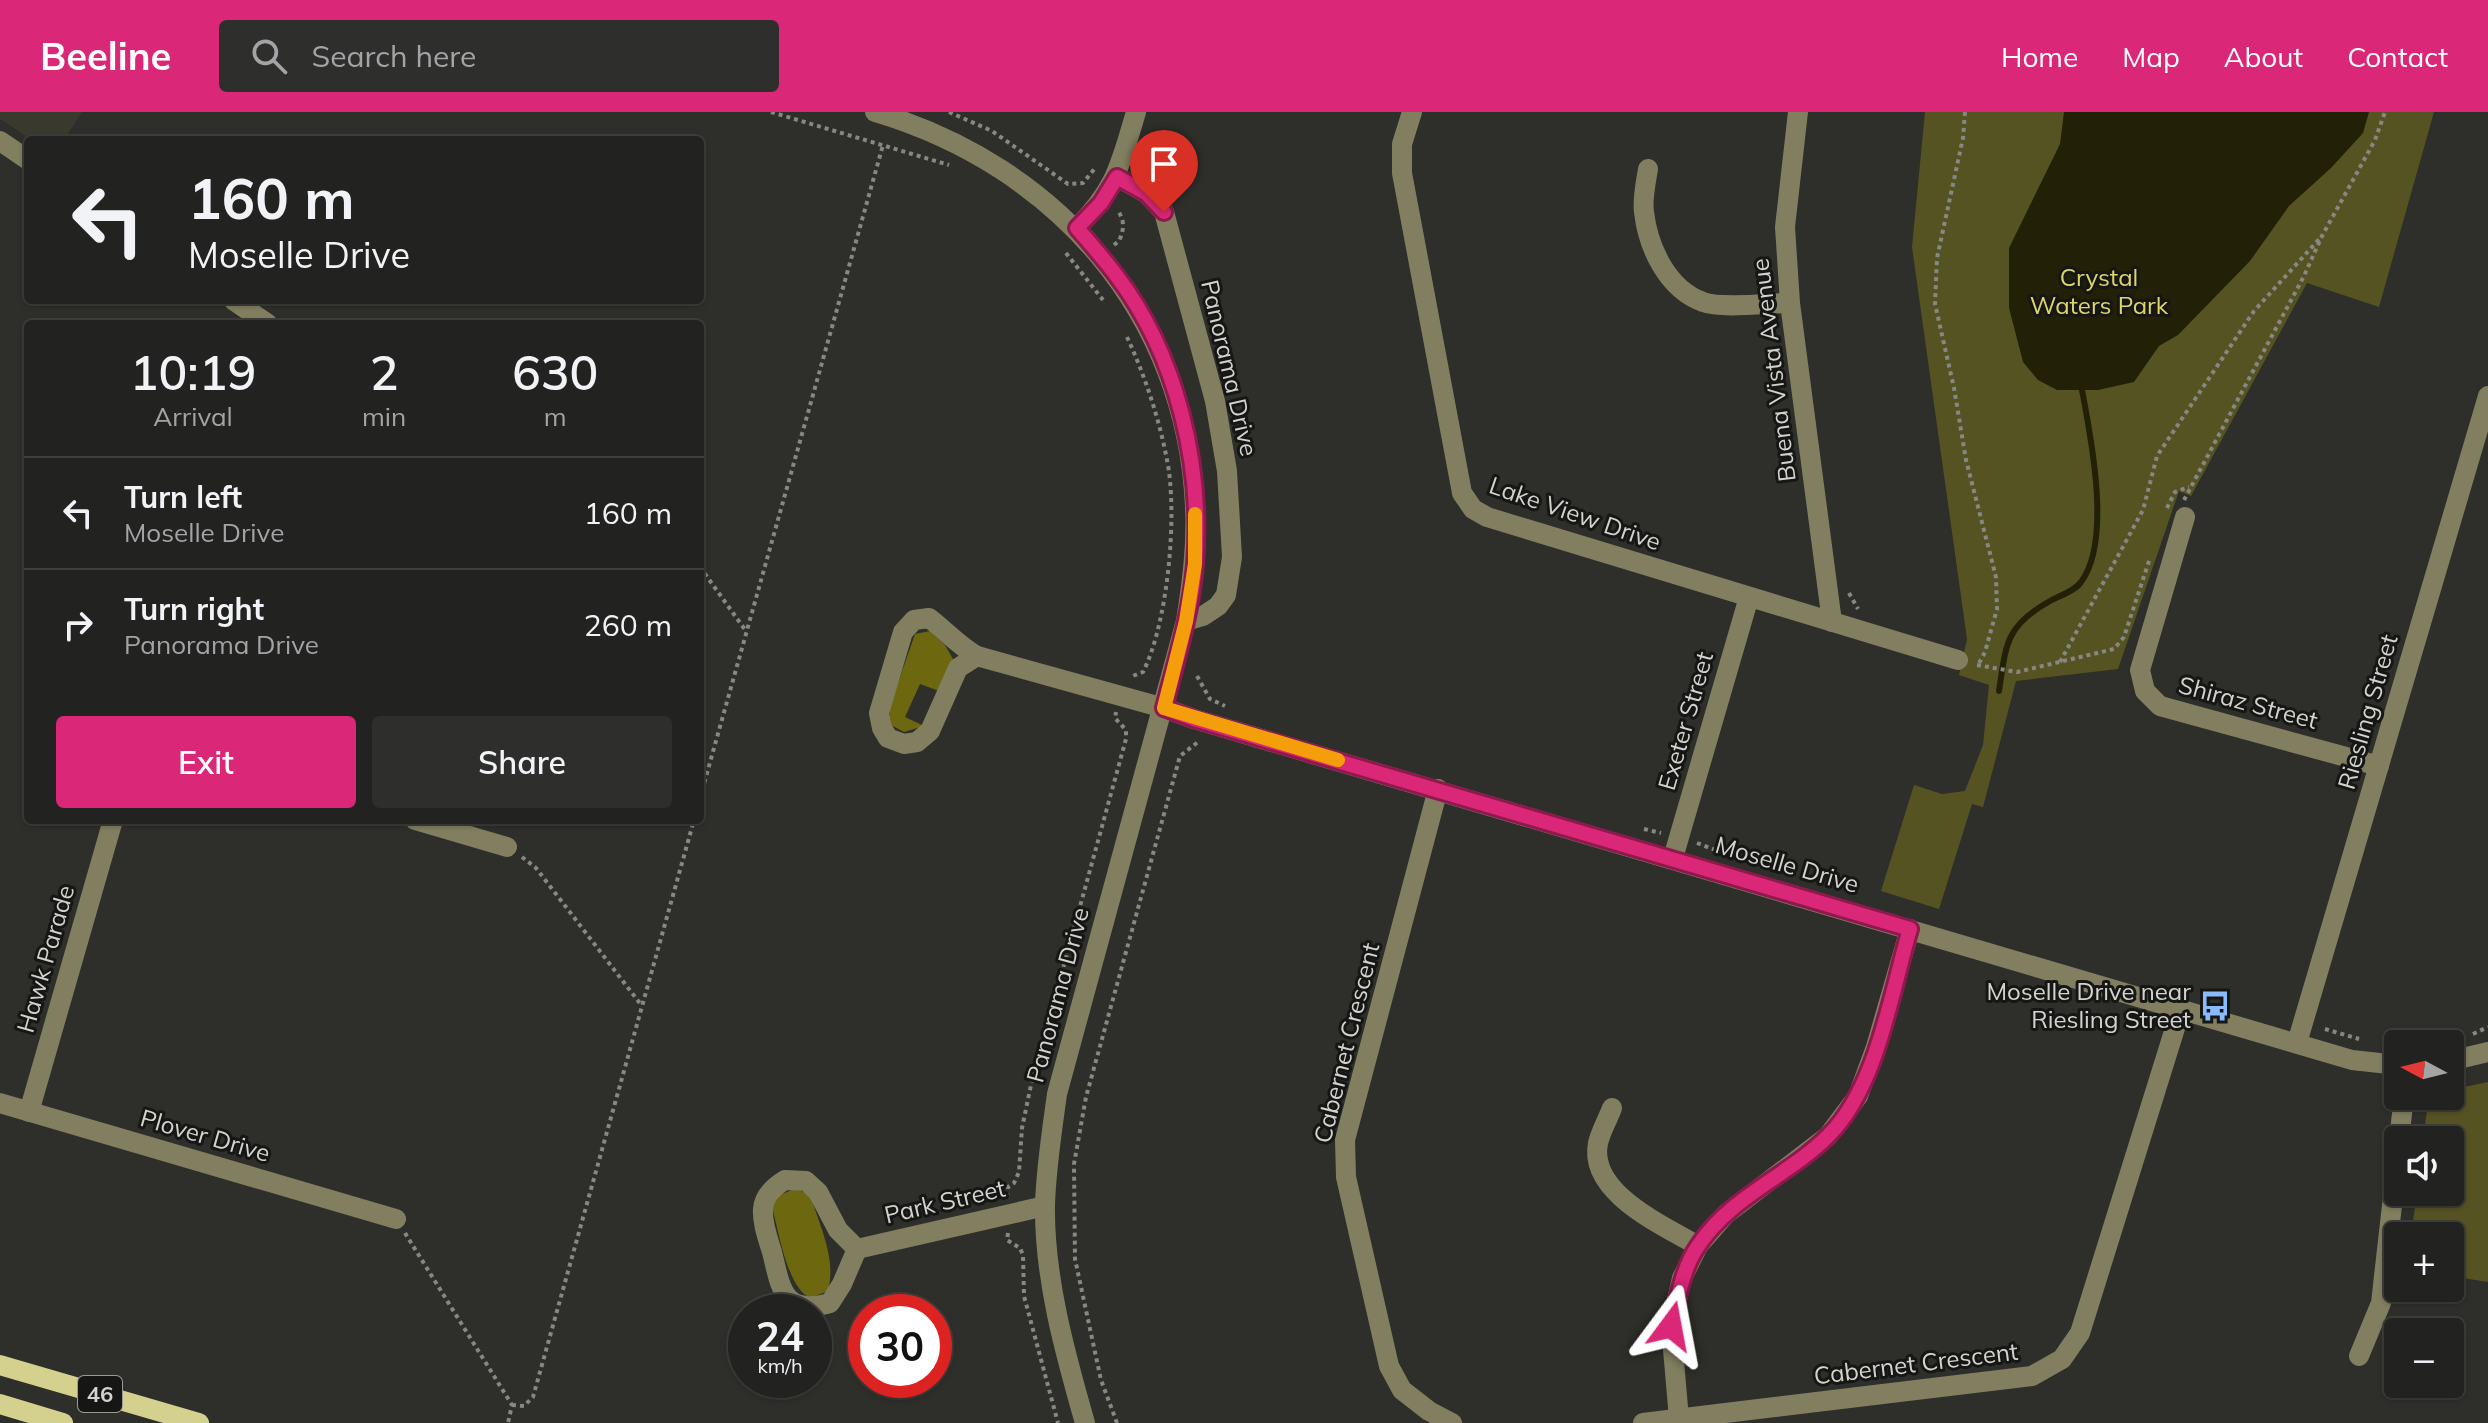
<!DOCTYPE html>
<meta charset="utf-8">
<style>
body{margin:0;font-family:Mulish,sans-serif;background:#2e2f2d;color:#f1f3f6;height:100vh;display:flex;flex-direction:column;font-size:30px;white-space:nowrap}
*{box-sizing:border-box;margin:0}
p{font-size:26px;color:#a2a4a5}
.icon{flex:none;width:44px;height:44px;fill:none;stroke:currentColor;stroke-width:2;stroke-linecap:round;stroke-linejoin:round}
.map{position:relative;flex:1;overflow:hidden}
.drawer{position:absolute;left:24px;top:208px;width:680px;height:504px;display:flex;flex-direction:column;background:#222220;border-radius:8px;box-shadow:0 2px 6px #0004,0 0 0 2px #3f3f3e}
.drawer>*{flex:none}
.guide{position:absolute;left:24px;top:24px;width:680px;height:168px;border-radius:8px;box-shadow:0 2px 6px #0004,0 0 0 2px #3f3f3e;background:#222220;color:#f1f3f6;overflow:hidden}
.needle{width:52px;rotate:277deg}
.tools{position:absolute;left:2384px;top:918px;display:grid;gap:16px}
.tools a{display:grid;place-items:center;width:80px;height:80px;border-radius:8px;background:#222220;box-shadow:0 2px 6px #0004,0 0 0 2px #3f3f3e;font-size:40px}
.speed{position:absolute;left:728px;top:1182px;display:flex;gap:16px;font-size:40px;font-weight:700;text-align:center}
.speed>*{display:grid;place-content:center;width:104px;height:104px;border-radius:50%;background:#222220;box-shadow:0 2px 6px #0004,0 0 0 2px #3f3f3e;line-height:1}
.speed small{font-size:20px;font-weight:400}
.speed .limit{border:12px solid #d22;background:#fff;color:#111}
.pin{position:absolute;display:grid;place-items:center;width:68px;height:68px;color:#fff;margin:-82px -34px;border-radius:50% 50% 50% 0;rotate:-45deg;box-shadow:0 0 8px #0007}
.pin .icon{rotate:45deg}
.me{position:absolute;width:88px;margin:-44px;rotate:13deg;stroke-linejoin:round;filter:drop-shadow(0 0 6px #0008)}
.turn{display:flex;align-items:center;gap:28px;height:168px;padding:0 32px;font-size:36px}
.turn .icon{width:104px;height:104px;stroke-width:2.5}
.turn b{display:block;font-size:56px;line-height:68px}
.eta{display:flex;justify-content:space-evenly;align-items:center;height:136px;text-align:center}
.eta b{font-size:48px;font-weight:600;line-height:56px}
.primary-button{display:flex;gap:16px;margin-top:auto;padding:16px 32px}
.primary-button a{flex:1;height:92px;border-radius:8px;background:#db2777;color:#fff;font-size:32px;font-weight:600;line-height:92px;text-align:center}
.primary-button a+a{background:#2e2f2d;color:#f1f3f6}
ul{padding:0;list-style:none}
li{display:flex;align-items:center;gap:24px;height:112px;padding:0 32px;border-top:2px solid #3f3f3e}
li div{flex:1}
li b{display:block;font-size:30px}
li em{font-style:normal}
header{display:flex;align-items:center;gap:48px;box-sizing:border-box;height:112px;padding:0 40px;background:#db2777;color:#fff}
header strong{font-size:38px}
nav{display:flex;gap:44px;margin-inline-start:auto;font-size:28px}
.search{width:560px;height:72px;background:#2e2f2d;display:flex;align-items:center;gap:20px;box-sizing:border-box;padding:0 28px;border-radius:8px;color:#a2a4a5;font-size:30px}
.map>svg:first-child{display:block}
.built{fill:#39392e}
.green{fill:#565323}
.forest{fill:#6d670f}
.water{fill:#222007}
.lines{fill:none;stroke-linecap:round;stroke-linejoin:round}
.stream{stroke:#222007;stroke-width:6}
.path{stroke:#878784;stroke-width:4;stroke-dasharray:4 4;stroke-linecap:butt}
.minor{stroke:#817f60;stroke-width:20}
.major{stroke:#d4d18e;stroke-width:20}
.route-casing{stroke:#8e194d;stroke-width:20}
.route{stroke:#db2777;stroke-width:14}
.slow{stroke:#f59e0b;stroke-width:14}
.labels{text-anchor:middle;stroke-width:6;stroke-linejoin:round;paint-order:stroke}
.shield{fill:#161614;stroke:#9a9a97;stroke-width:2}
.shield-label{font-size:22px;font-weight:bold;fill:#d2d2cf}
.park-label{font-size:24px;fill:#ddd669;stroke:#161614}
.street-label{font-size:24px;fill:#d2d2cf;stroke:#161614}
.poi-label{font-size:24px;fill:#d2d2cf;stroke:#161614;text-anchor:end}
</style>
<header>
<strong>Beeline</strong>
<div class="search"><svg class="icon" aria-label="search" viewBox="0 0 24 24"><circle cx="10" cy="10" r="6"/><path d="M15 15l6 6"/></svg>Search here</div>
<nav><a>Home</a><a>Map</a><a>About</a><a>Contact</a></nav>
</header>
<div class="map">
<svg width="2488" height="1311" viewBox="0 0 2488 1311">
<rect width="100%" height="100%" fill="#2e2e2a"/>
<!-- built -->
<path class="built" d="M0,0h82l-18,28h-32l-32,-21z"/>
<!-- green -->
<g class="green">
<path d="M1925,0h509l-55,195 -72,-24 -116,213 -12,-5 -61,178 -102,12 -33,126 -11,-3 -33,105 -58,-18 33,-106 28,9 23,-3 18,-46 6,-60 -30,-10 8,-36 -55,-392z"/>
<path d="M2488,970v200l-38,-6v-40h-39l6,-44h33v-52h-27l6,-44h21v-6z"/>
</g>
<!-- forest -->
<g class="forest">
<path d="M930,519l15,14 8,14 -14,32 -19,-7 -15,33 19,9 -20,6 -13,-7 -2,-16 26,-75z"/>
<path d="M794,1077l16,5c9,31 27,64 18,97l-18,7c-23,-11 -31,-66 -38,-91l8,-12z"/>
</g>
<!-- water -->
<path class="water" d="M2064,0h305l-6,21 -32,35 -42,38 -39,55 -72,74 -19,11 -25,36 -36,8h-41l-19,-10 -15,-18 -14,-54v-60l51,-104z"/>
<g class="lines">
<!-- stream -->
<path class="stream" d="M1999,579c7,-46 6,-65 51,-90 9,-5 25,-10 31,-19 31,-41 10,-144 1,-192"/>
<!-- path -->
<g class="path">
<path d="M771,0l178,53"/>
<path d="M949,0l43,19 76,53 15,-1 13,-16"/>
<path d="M1965,0l-2,26 -26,120 -2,46 19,84 12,72 30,117 1,32 -12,43 -7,13"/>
<path d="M1114,133l5,-4c5,-11 6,-20 -1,-30"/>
<path d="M1066,141l37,47"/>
<path d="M1127,225c18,39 32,81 40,123 11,53 1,163 -24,212l-13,5"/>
<path d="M2184,388l120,-224 18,-40 53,-96 10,-28"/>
<path d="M2167,396l8,-16 14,-5"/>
<path d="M700,455l46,64"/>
<path d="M1849,481l9,16"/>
<path d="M2060,550l83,-152 14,-54 97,-145 68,-75"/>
<path d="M1977,553l40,7 97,-23 10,-12 26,-79"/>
<path d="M1197,564l13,23 15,7"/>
<path d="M700,686l183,-653"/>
<path d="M1644,717l17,4"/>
<path d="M1697,731l21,8"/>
<path d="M522,745l14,11 106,138"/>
<path d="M2325,917l34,10"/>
<path d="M2473,922l15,-7"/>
<path d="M2420,932l25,-4"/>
<path d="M1007,1085l1,-10 6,-4 5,-11 3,-44 9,-43 95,-346v-9l-11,-12 1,-6"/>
<path d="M405,1121l107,172 -4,18"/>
<path d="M1008,1121l-1,7 13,8 3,7 1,41 34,127"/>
<path d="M512,1293l12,1 9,-9 161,-577"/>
<path d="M1117,1311l-16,-43 -26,-121 -1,-95 12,-67 94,-341 18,-14"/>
</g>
<!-- minor -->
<g class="minor">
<path d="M875,0c182,54 311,201 320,394 2,39 -3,77 -9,115l-129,473c-5,37 -11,74 -12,111 -1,73 20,148 40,218"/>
<path d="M1412,0l-10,32v29l60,320 11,16 14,8 471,143"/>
<path d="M1798,0l-13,115 5,76 42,319"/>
<path d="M0,29l28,19"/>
<path d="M1648,57c-2,13 -6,30 -4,43 4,35 23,77 59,90 18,7 66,1 87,1"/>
<path d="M1117,65l29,16 18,19 51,189 12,70 5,86 -6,38 -8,11 -15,10 -17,5"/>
<path d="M1077,116c40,-41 43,-63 59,-116"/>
<path d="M233,188l35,24"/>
<path d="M2185,405l-45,153 5,21 15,15 219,60"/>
<path d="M977,544l-19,12 -28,63 -13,11 -13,2 -16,-6 -6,-10 -3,-15 24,-81 11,-12 15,-2c16,12 30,28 48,38l187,52 30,11 1158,341 46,5"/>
<path d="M1438,677l-93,351 1,37 43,189 13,24 27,21 23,12"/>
<path d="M415,708l92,27"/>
<path d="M1673,746l76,-261"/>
<path d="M2297,931l191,-647"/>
<path d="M2450,949l38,-9"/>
<path d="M0,991l396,116"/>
<path d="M1612,996c-4,11 -11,23 -14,35 -10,50 65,82 100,103"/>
<path d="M29,1000l84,-292"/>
<path d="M2399,1028l5,-44"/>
<path d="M785,1068l21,1 12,11 20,38 19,19 -15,35 -12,19c-47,13 -49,-14 -58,-51 -4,-13 -10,-29 -9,-43 1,-13 12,-23 22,-29z"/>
<path d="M857,1137l188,-43"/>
<path d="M2359,1244l22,-53 17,-151"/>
<path d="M1679,1307l-8,-93 11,-48 16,-32 28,-32 102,-78 30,-40 18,-49 34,-118"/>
<path d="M1643,1311l389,-47 30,-17 18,-26 101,-324"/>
</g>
<!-- major -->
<g class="major">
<path d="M0,1253l199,58"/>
<path d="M0,1292l63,19"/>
</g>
</g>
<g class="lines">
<!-- route casing -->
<g class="route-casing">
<path id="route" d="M1164,100l-18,-19 -29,-16 -16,26 -24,25c13,15 27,31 39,47 61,80 87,191 79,290 -4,48 -19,96 -31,143l30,11 716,210c-19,64 -33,159 -82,207 -40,40 -98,61 -130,110 -16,23 -20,53 -27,80"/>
</g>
<!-- route -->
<use href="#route" class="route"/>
<!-- slow -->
<path class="slow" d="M1195,402v50l-9,57 -22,87 174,52"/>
</g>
<!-- icons -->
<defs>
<g id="bus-bare" transform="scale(2.4)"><path d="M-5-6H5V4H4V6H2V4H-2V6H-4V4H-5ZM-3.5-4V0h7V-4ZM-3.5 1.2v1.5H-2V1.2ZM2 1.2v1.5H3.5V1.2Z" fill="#89bafc" stroke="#161614" stroke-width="2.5" paint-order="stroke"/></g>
</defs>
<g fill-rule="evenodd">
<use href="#bus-bare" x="2215" y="894"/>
</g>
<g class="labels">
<!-- shield labels -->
<rect class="shield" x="78" y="1264" width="44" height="36" rx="6"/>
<g class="shield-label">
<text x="100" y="1290">46</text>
</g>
<!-- park labels -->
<g class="park-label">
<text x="2099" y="174">Crystal<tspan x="2099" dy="28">Waters Park</tspan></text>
</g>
<!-- street labels -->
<g class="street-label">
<text transform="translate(1229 256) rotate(77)" y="8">Panorama Drive</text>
<text transform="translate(1774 258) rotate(-97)" y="8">Buena Vista Avenue</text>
<text transform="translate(1575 402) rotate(19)" y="8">Lake View Drive</text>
<text transform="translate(2248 591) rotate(15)" y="8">Shiraz Street</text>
<text transform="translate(2368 600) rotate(-74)" y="8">Riesling Street</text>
<text transform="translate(1686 609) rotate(-74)" y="8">Exeter Street</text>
<text transform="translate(1787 753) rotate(16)" y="8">Moselle Drive</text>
<text transform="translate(46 847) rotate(-74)" y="8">Hawk Parade</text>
<text transform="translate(1058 883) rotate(-75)" y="8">Panorama Drive</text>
<text transform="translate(1347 931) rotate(-76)" y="8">Cabernet Crescent</text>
<text transform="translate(205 1024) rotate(16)" y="8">Plover Drive</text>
<text transform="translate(945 1090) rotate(-13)" y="8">Park Street</text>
<text transform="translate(1916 1252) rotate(-7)" y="8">Cabernet Crescent</text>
</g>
<!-- poi labels -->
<g class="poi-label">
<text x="2191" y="888">Moselle Drive near<tspan x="2191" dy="28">Riesling Street</tspan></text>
</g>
</g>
</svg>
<div class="tools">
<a><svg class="needle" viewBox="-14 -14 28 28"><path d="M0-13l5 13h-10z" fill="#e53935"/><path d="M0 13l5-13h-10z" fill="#a2a4a5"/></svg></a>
<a><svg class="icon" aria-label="sound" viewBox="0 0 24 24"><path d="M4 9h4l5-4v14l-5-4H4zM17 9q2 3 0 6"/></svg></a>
<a>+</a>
<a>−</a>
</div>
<div class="speed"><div>24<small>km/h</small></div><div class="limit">30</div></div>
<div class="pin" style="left:1164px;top:100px;background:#d93025"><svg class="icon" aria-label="arrive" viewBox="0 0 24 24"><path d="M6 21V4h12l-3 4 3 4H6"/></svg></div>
<svg class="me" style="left:1671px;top:1214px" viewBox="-20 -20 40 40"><path d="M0-17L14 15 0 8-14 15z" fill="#db2777" stroke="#fff" stroke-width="4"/></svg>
<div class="guide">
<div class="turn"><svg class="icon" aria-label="left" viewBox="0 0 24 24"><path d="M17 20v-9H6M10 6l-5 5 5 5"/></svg><div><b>160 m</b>Moselle Drive</div></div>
</div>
<section class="drawer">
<div class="eta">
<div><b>10:19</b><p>Arrival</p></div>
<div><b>2</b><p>min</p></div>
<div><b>630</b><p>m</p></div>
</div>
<ul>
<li><svg class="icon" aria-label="left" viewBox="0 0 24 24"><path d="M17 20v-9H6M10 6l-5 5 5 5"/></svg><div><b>Turn left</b><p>Moselle Drive</p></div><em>160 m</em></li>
<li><svg class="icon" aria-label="right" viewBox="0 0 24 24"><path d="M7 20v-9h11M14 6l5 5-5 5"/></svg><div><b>Turn right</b><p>Panorama Drive</p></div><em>260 m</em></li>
</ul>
<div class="primary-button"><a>Exit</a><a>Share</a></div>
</section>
</div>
